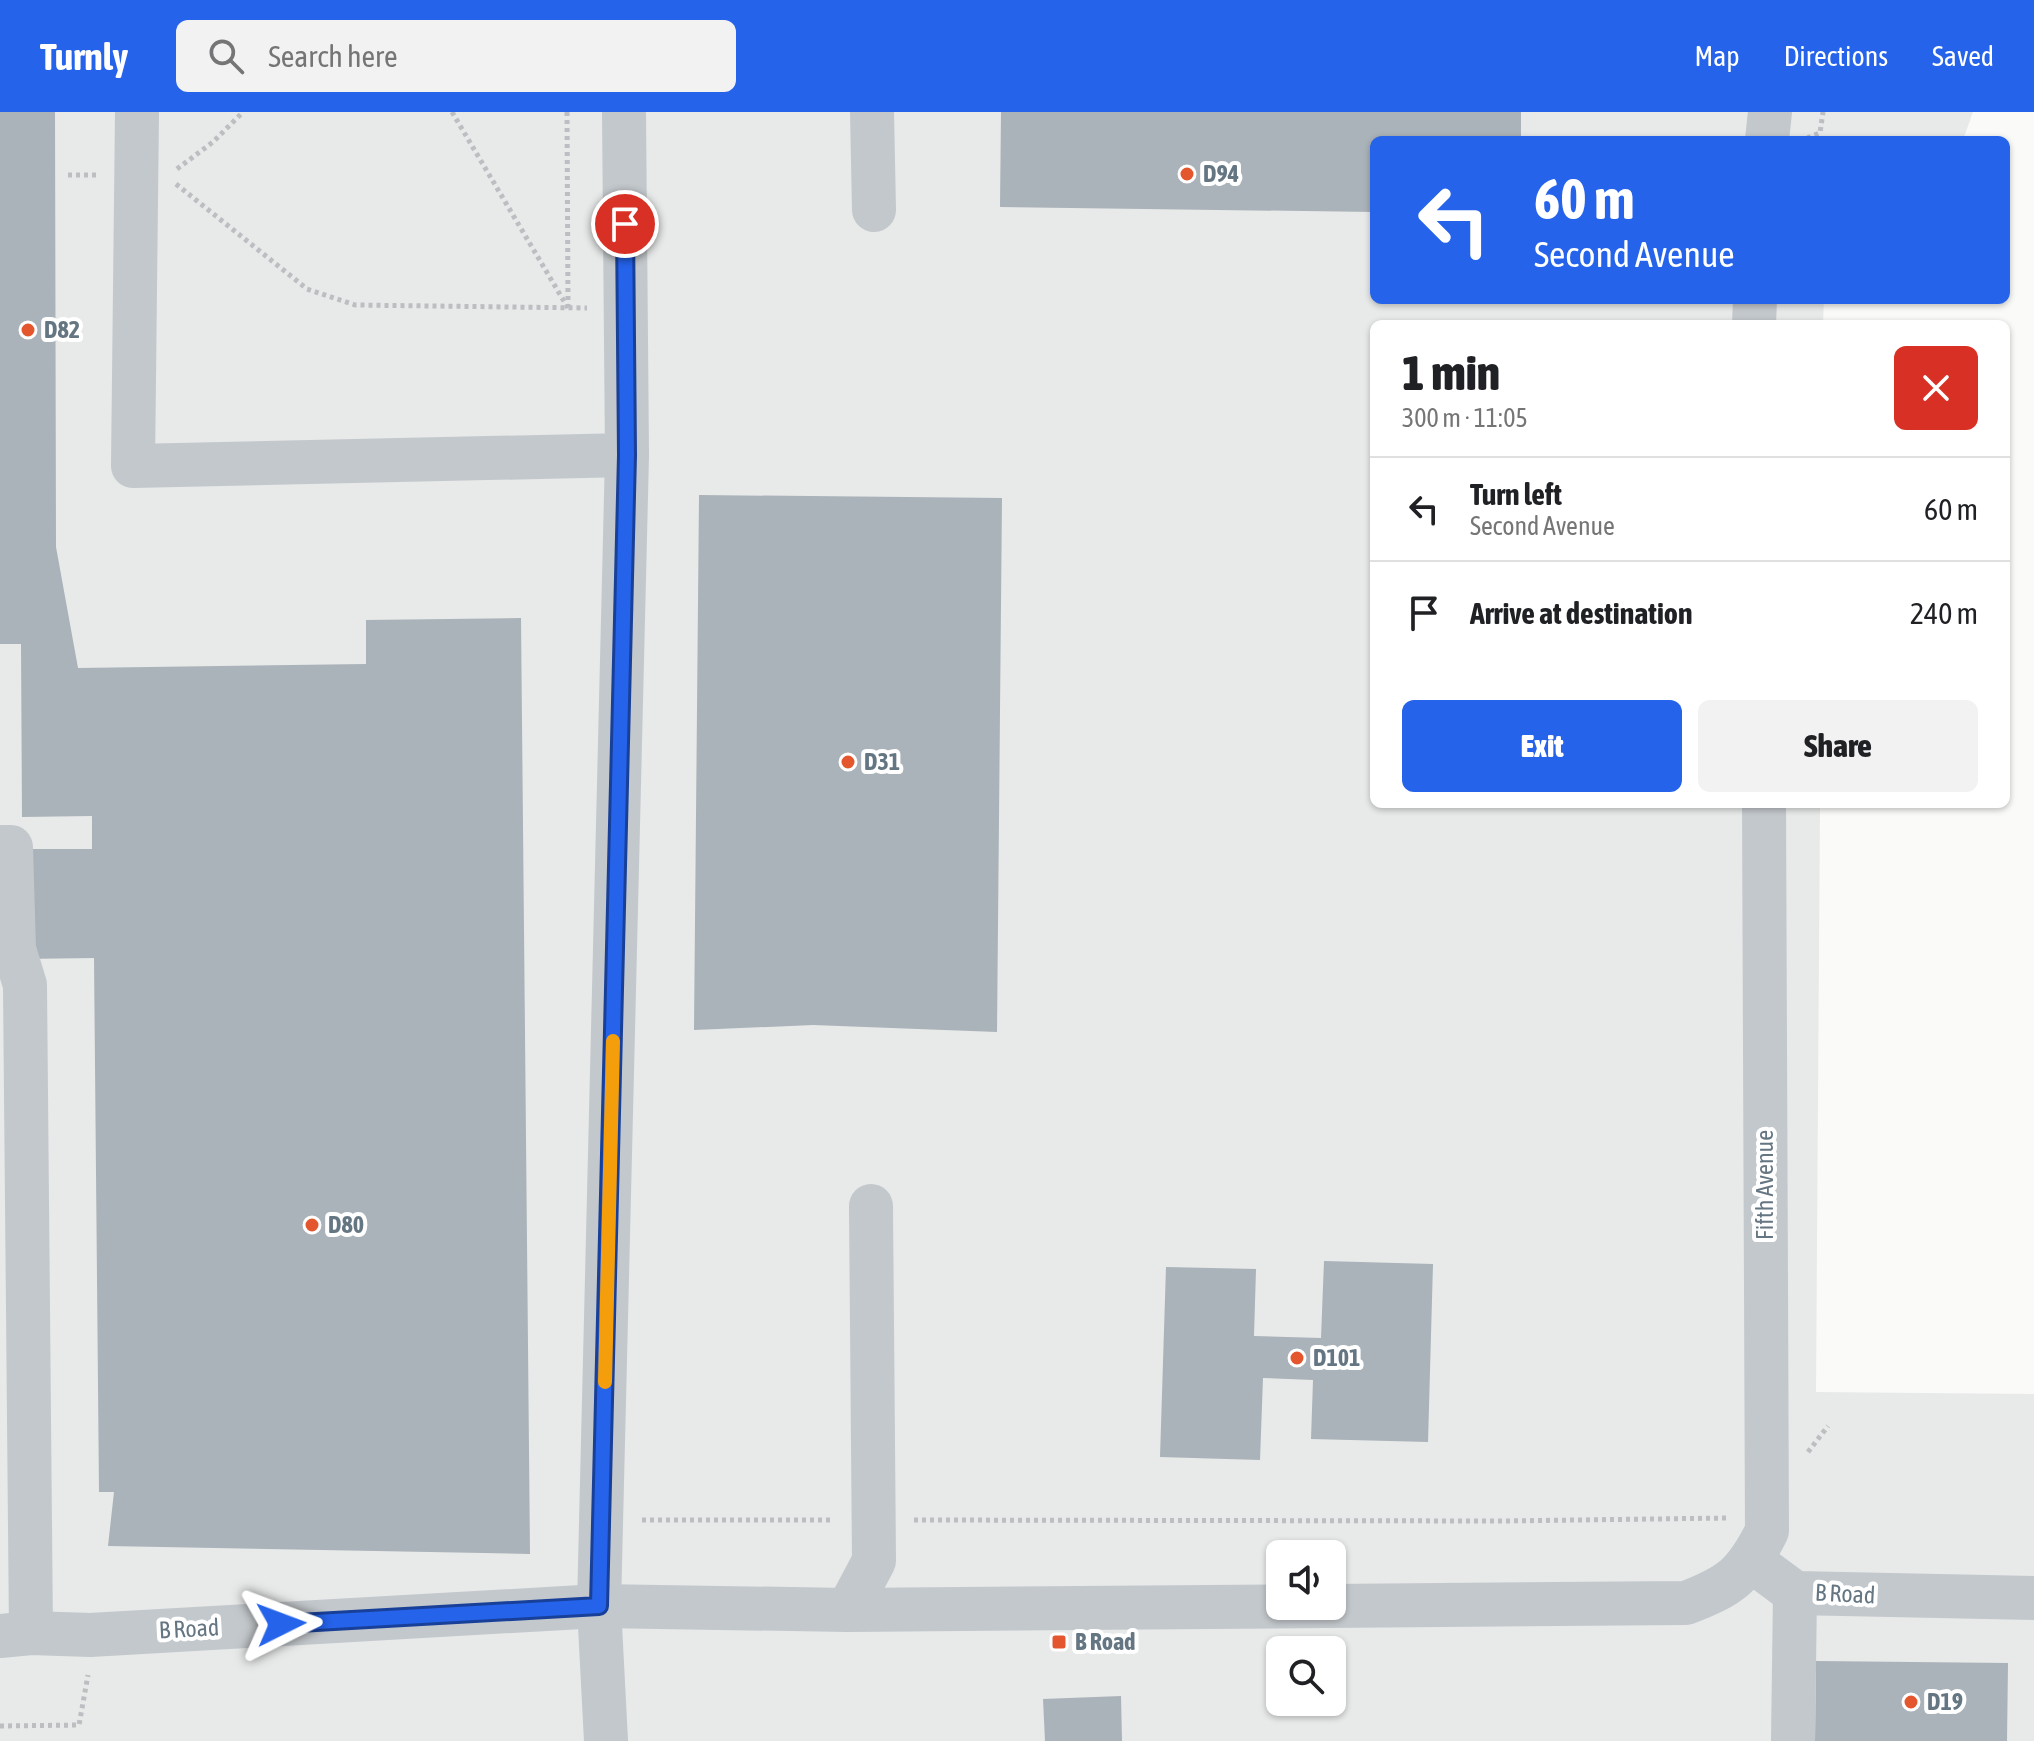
<!DOCTYPE html>
<meta charset="utf-8">
<style>
body{margin:0;font-family:"Asap Condensed",sans-serif;background:#f2f2f2;color:#202124;height:100vh;display:flex;flex-direction:column;font-size:30px;white-space:nowrap}
*{box-sizing:border-box;margin:0}
p{font-size:26px;color:#757577}
.icon{flex:none;width:44px;height:44px;fill:none;stroke:currentColor;stroke-width:2;stroke-linecap:round;stroke-linejoin:round}
.map{position:relative;flex:1;overflow:hidden}
.drawer{position:absolute;left:1370px;top:208px;width:640px;height:488px;display:flex;flex-direction:column;background:#fff;border-radius:12px;box-shadow:0 2px 6px #0004}
.drawer>*{flex:none}
.guide{position:absolute;left:1370px;top:24px;width:640px;height:168px;border-radius:12px;box-shadow:0 2px 6px #0004;background:#2563eb;color:#fff;overflow:hidden}
.fabs{position:absolute;left:1266px;top:1428px;display:grid;gap:16px}
.fabs a{display:grid;place-items:center;width:80px;height:80px;border-radius:12px;background:#fff;box-shadow:0 2px 6px #0004;font-size:40px}
.pin{position:absolute;display:grid;place-items:center;width:68px;height:68px;color:#fff;margin:-34px;border:4px solid #fff;border-radius:50%;box-shadow:0 2px 8px #0007}
.me{position:absolute;width:88px;margin:-44px;rotate:87deg;stroke-linejoin:round;filter:drop-shadow(0 0 6px #0008)}
.turn{display:flex;align-items:center;gap:28px;height:168px;padding:0 32px;font-size:36px}
.turn .icon{width:104px;height:104px;stroke-width:2.5}
.turn b{display:block;font-size:56px;line-height:68px}
.round{display:grid;place-items:center;flex:none;width:84px;height:84px;border-radius:12px;background:#f2f2f2}
.overview{display:flex;align-items:center;justify-content:space-between;height:136px;padding:0 32px}
h1{font-size:48px;font-weight:800;line-height:60px}
.action{display:flex;gap:16px;margin-top:auto;padding:16px 32px}
.action a{flex:1;height:92px;border-radius:12px;background:#2563eb;color:#fff;font-size:32px;font-weight:800;line-height:92px;text-align:center}
.action a+a{background:#f2f2f2;color:#202124}
ul{padding:0;list-style:none}
li{display:flex;align-items:center;gap:24px;height:104px;padding:0 32px;border-top:2px solid #e0e0e0}
li div{flex:1}
li b{display:block;font-size:30px}
li em{font-style:normal}
header{display:flex;align-items:center;gap:48px;box-sizing:border-box;height:112px;padding:0 40px;background:#2563eb;color:#fff}
header strong{font-size:38px}
nav{display:flex;gap:44px;margin-inline-start:auto;font-size:28px}
.search{width:560px;height:72px;background:#f2f2f2;display:flex;align-items:center;gap:20px;box-sizing:border-box;padding:0 28px;border-radius:12px;color:#757577;font-size:30px}
.map>svg:first-child{display:block}
.built{fill:#e8e9e9;fill-rule:evenodd}
.building{fill:#aab3b9}
.lines{fill:none;stroke-linecap:round;stroke-linejoin:round}
.path{stroke:#bbbfc2;stroke-width:5;stroke-dasharray:4 4;stroke-linecap:butt}
.minor{stroke:#c3c8cc;stroke-width:44}
.route-casing{stroke:#184099;stroke-width:20}
.route{stroke:#2563eb;stroke-width:14}
.slow{stroke:#f59e0b;stroke-width:14}
.poi-dot{fill:#e4572e;stroke:#fff;stroke-width:3}
.labels{text-anchor:middle;stroke-width:8;stroke-linejoin:round;paint-order:stroke}
.poi-label{font-size:24px;font-weight:bold;fill:#657683;stroke:#fff;text-anchor:start}
.street-label{font-size:24px;fill:#657683;stroke:#fff}
</style>
<header>
<strong>Turnly</strong>
<div class="search"><svg class="icon" aria-label="search" viewBox="0 0 24 24"><circle cx="10" cy="10" r="6"/><path d="M15 15l6 6"/></svg>Search here</div>
<nav><a>Map</a><a>Directions</a><a>Saved</a></nav>
</header>
<div class="map">
<svg width="2034" height="1629" viewBox="0 0 2034 1629">
<rect width="100%" height="100%" fill="#fafaf8"/>
<!-- built -->
<path class="built" d="M0,0h1973l-10,28h-589v160h450l-1,24h-449v480h446l-4,588 218,2v347h-2034zM1280,1442h52v52h-52zM1280,1538h52v52h-52z"/>
<!-- building -->
<g class="building">
<path d="M0,0h55l1,435 22,121 288,-4v-44l155,-2 9,936 -422,-8 6,-54h-15l-5,-534 -72,1 -1,-110h71v-33l-70,1 -1,-173h-21z"/>
<path d="M1001,0h520v28h-147v72l-374,-5z"/>
<path d="M699,383l303,3 -5,534 -184,-7 -119,5z"/>
<path d="M1324,1149l109,3 -5,178 -117,-3 2,-59 -50,-2 -3,82 -100,-3 6,-190 90,2 -2,67 67,2z"/>
<path d="M1816,1549l192,2 -1,78h-192z"/>
<path d="M1121,1584l1,45h-77l-2,-42z"/>
</g>
<g class="lines">
<!-- path -->
<g class="path">
<path d="M452,0l116,196"/>
<path d="M567,0l1,195"/>
<path d="M1807,26l13,-5 3,-21"/>
<path d="M177,57l36,-27 30,-30"/>
<path d="M68,63h29"/>
<path d="M176,72l131,105 48,16 232,3"/>
<path d="M1808,1340l20,-26"/>
<path d="M642,1408h190"/>
<path d="M914,1408l588,1 226,-3"/>
<path d="M0,1614l79,-1 9,-50"/>
</g>
<!-- minor -->
<g class="minor">
<path d="M137,0l-4,354 494,-11"/>
<path d="M872,0l2,98"/>
<path d="M1767,28l3,-28"/>
<path d="M1754,212l1,-24"/>
<path d="M0,735h11l3,102 11,36 6,648"/>
<path d="M1752,1449l43,32 239,5"/>
<path d="M848,1498l26,-49 -3,-355"/>
<path d="M0,1524l31,-3 59,2 509,-29 249,4 838,-7c45,-17 59,-28 81,-72l-3,-727"/>
<path d="M606,1629l-7,-135 28,-1151 -3,-343"/>
<path d="M1793,1629l2,-148"/>
</g>
</g>
<g class="lines">
<!-- route casing -->
<g class="route-casing">
<path id="route" d="M281,1512l318,-18 28,-1151 -2,-231"/>
</g>
<!-- route -->
<use href="#route" class="route"/>
<!-- slow -->
<path class="slow" d="M605,1270l8,-341"/>
</g>
<!-- markers -->
<g class="poi-dot">
<circle cx="1187" cy="62" r="8"/>
<circle cx="28" cy="218" r="8"/>
<circle cx="848" cy="650" r="8"/>
<circle cx="312" cy="1113" r="8"/>
<circle cx="1297" cy="1246" r="8"/>
<rect x="1051" y="1522" width="16" height="16" rx="4"/>
<circle cx="1911" cy="1590" r="8"/>
</g>
<g class="labels">
<!-- poi labels -->
<g class="poi-label">
<text x="1203" y="70">D94</text>
<text x="44" y="226">D82</text>
<text x="864" y="658">D31</text>
<text x="328" y="1121">D80</text>
<text x="1313" y="1254">D101</text>
<text x="1075" y="1538">B Road</text>
<text x="1927" y="1598">D19</text>
</g>
<!-- street labels -->
<g class="street-label">
<text transform="translate(1765 1073) rotate(-90)" y="8">Fifth Avenue</text>
<text transform="translate(1845 1482) rotate(3)" y="8">B Road</text>
<text transform="translate(189 1517) rotate(-3)" y="8">B Road</text>
</g>
</g>
</svg>
<div class="fabs">
<a><svg class="icon" aria-label="sound" viewBox="0 0 24 24"><path d="M4 9h4l5-4v14l-5-4H4zM17 9q2 3 0 6"/></svg></a>
<a><svg class="icon" aria-label="search" viewBox="0 0 24 24"><circle cx="10" cy="10" r="6"/><path d="M15 15l6 6"/></svg></a>
</div>
<div class="pin" style="left:625px;top:112px;background:#d93025"><svg class="icon" aria-label="arrive" viewBox="0 0 24 24"><path d="M6 21V4h12l-3 4 3 4H6"/></svg></div>
<svg class="me" style="left:281px;top:1512px" viewBox="-20 -20 40 40"><path d="M0-17L14 15 0 8-14 15z" fill="#2563eb" stroke="#fff" stroke-width="4"/></svg>
<div class="guide">
<div class="turn"><svg class="icon" aria-label="left" viewBox="0 0 24 24"><path d="M17 20v-9H6M10 6l-5 5 5 5"/></svg><div><b>60 m</b>Second Avenue</div></div>
</div>
<section class="drawer">
<div class="overview"><div><h1>1 min</h1><p>300 m · 11:05</p></div><a class="round" style="background:#d93025;color:#fff"><svg class="icon" aria-label="close" viewBox="0 0 24 24"><path d="M6 6l12 12M18 6L6 18"/></svg></a></div>
<ul>
<li><svg class="icon" aria-label="left" viewBox="0 0 24 24"><path d="M17 20v-9H6M10 6l-5 5 5 5"/></svg><div><b>Turn left</b><p>Second Avenue</p></div><em>60 m</em></li>
<li><svg class="icon" aria-label="arrive" viewBox="0 0 24 24"><path d="M6 21V4h12l-3 4 3 4H6"/></svg><div><b>Arrive at destination</b></div><em>240 m</em></li>
</ul>
<div class="action"><a>Exit</a><a>Share</a></div>
</section>
</div>
